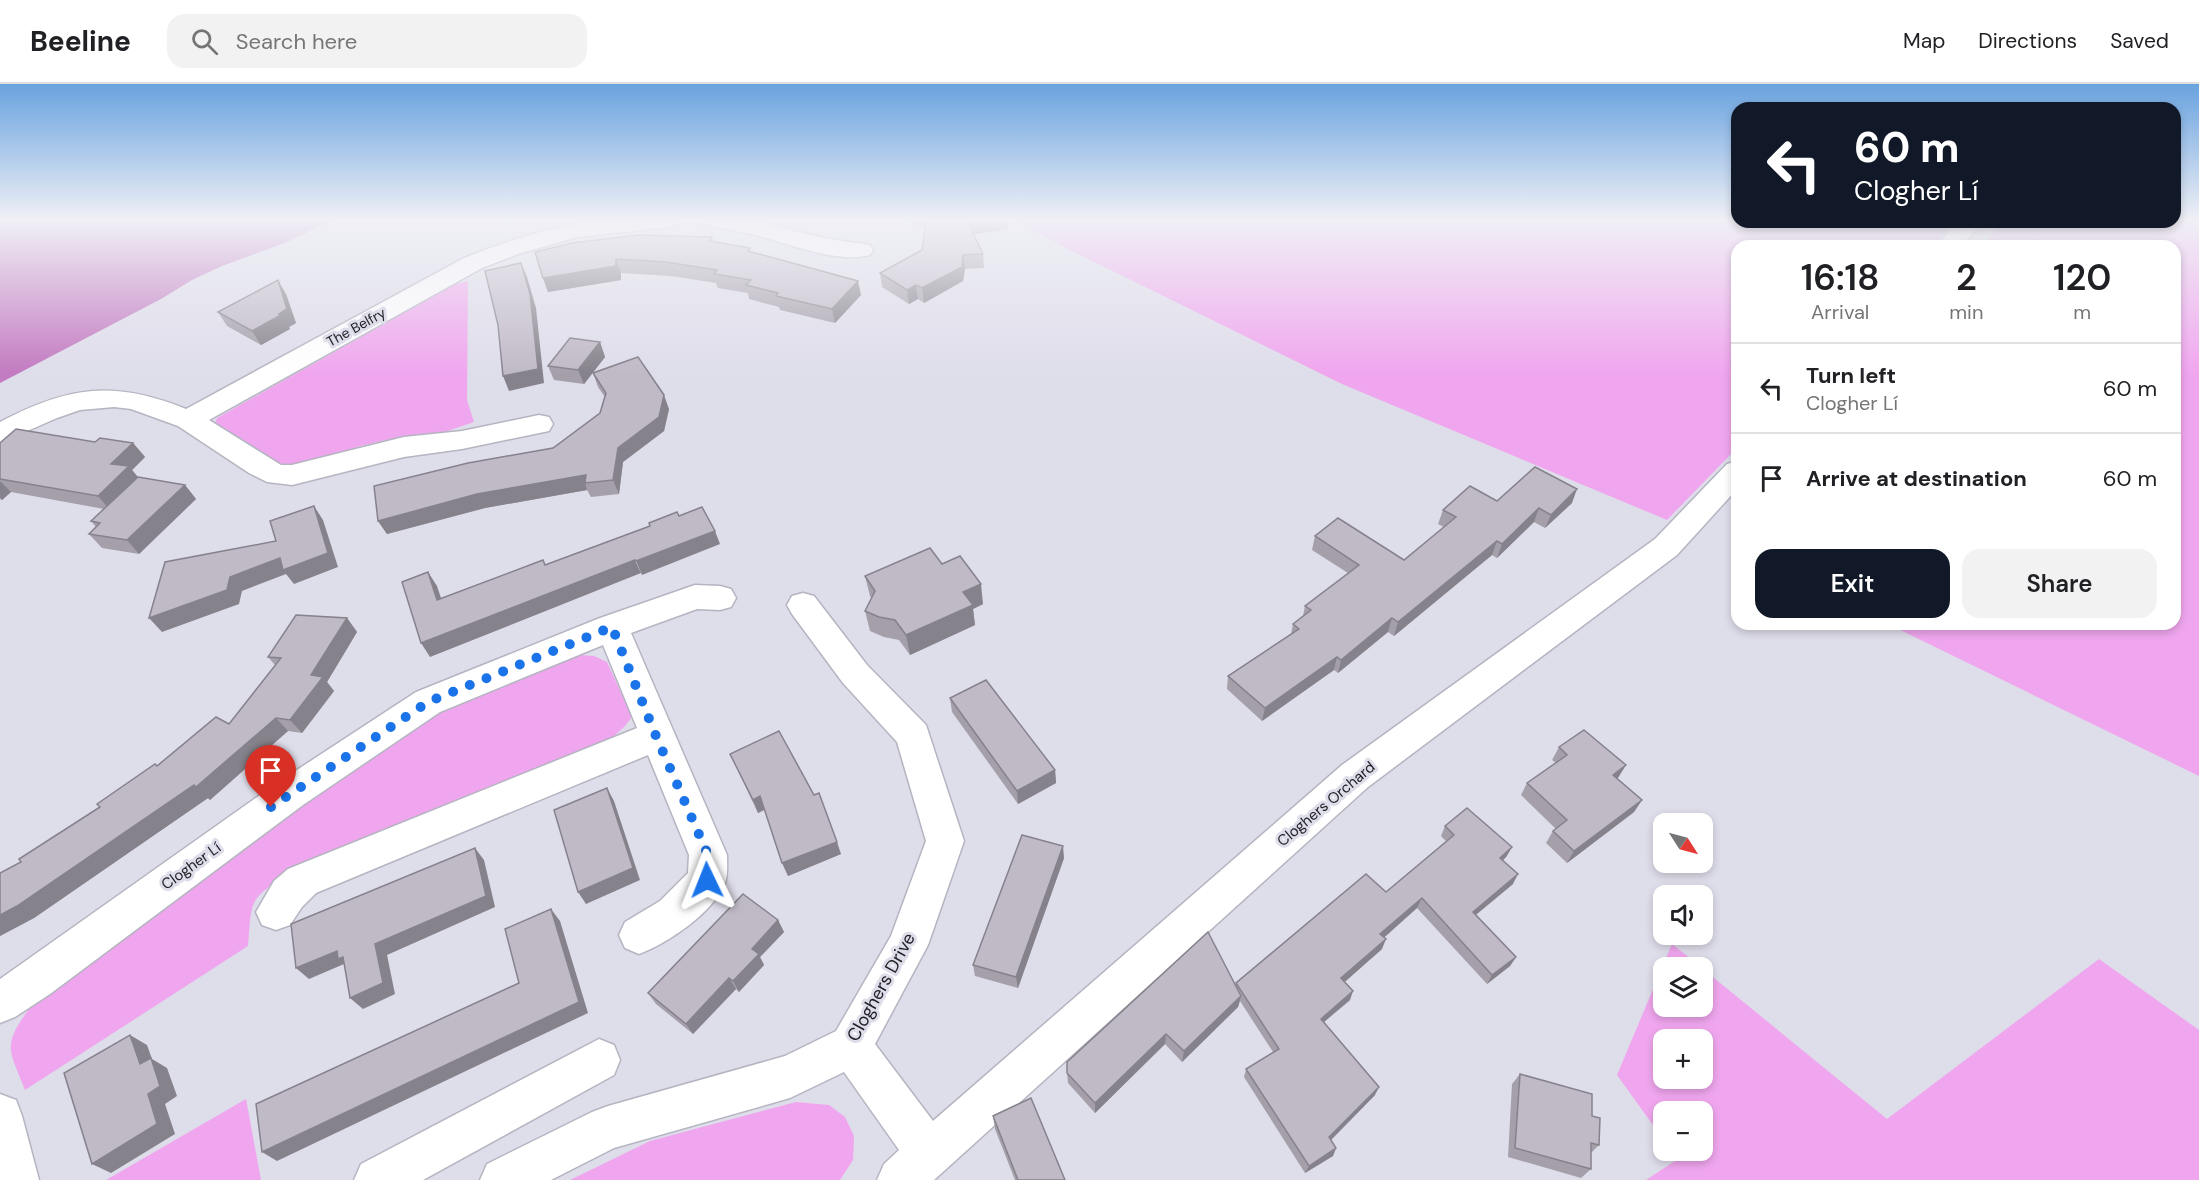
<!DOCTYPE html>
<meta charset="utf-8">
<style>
body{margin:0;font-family:"DM Sans",sans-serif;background:#f2f2f2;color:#202124;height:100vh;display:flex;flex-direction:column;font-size:22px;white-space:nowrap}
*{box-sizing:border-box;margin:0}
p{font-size:20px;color:#757577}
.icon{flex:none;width:33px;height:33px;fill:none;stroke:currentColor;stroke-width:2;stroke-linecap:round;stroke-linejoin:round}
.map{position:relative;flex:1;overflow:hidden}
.drawer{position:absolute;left:1731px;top:156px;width:450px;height:390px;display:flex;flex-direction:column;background:#fff;border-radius:18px;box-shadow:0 3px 9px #0003}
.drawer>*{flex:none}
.hud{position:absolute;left:1731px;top:18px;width:450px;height:126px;border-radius:18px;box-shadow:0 3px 9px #0003;background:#111827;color:#fff;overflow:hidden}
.needle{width:39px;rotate:126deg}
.buttons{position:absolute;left:1653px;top:729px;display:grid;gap:12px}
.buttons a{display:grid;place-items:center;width:60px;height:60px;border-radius:12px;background:#fff;box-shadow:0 3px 9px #0003;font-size:30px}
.pin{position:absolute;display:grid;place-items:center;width:51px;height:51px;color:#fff;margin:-62px -26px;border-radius:50% 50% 50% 0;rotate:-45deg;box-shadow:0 0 6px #0007}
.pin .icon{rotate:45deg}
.me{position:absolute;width:66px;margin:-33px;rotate:358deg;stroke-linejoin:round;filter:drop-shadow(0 0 4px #0008)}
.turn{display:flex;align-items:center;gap:21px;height:126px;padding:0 24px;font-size:27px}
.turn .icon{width:78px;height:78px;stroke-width:2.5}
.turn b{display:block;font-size:42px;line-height:51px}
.eta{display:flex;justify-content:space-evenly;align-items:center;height:102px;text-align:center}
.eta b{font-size:36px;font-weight:600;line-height:42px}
.button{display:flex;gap:12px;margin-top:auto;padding:12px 24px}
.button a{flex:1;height:69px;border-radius:18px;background:#111827;color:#fff;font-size:24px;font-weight:600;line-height:69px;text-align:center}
.button a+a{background:#f2f2f2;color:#202124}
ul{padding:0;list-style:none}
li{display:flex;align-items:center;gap:18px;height:90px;padding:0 24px;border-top:2px solid #e0e0e0}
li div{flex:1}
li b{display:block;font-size:22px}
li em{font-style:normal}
header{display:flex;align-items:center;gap:36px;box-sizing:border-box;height:84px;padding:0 30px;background:#fff;border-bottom:2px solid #e0e0e0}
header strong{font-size:28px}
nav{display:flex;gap:33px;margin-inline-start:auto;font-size:21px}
.search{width:420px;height:54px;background:#f2f2f2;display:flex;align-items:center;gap:15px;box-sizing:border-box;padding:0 21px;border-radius:18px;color:#757577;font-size:22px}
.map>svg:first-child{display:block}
.green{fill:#f0a6ee;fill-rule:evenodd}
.forest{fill:#c37bc1}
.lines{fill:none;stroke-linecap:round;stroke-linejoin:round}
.minor-casing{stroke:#b5b4c1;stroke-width:3}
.minor{fill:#fff;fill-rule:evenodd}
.wall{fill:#a59faa}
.shaded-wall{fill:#86828b}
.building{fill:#c0b9c6;stroke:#86828b;stroke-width:1.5}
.route{stroke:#1a73e8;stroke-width:10;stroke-dasharray:0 18}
.labels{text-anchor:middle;stroke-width:6;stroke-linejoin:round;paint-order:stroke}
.far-street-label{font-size:14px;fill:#202024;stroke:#deddea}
.street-label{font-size:15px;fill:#202024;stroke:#deddea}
.near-street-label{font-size:18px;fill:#202024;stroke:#deddea}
</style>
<header>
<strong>Beeline</strong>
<div class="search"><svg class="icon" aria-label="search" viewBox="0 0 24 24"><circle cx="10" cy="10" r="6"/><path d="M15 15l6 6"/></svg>Search here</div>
<nav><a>Map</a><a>Directions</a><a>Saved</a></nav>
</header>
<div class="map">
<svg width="2199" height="1096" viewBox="0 0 2199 1096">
<rect width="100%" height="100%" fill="#deddea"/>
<!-- green -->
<g class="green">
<path d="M1014,136h723v2h218l-23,24h-195v202l-70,72 -325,-136 -276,-136z"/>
<path d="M2175,136h24v556l-311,-152h287v-378h-193l20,-24h173z"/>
<path d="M468,197l-1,119 7,22 -38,13 -41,3 -35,8 -39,15 -38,7 -68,-45 2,-5 236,-133z"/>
<path d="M580,571l14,1 13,6 25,55 -7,9 -14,13 -323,136c-41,24 -36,27 -40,71l-223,144c-15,-40 -24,-43 4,-81l327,-243 68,-47 138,-59z"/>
<path d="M1672,860l29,23 -37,1v38h38l1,-37 184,150 212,-160 100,71v150h-553l32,-21 -6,-8 30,-1v-38h-38l-1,27 -46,-64zM1664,956h38v38h-38z"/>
<path d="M246,1015l15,81h-155z"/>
<path d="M796,1018l33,3 16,12 9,19 -1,24 -13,20h-270l80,-39z"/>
</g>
<!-- forest -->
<path class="forest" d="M0,136h333l-48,23 -63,23 -30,14 -31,19 -161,84z"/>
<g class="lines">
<!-- minor casing -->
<g class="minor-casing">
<g id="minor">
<path d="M604,136h78l-4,5 -8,2 -93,10 -59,17 -36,14 -273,152 72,45h11l112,-28 58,-6 77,-16 10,2 4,7 -4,7 -87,18 -58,8 -112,28 -25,-3 -18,-9 -71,-47 -47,-17 -17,-2 -34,3 -23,8 -57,25v-21c69,-36 114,-42 186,-13l278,-151c45,-18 91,-33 140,-38z"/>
<path d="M701,136h51l72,18 46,7 3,5 -3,5c-35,9 -85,-13 -119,-21 -16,-4 -31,-5 -46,-9z"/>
<path d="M1958,138h25l-22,24h-25z"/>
<path d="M1737,377v28l-60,66 -309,232 -434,393h-57l7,-16 15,-14 -55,-78 -54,26 -176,50 -63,32h-71l7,-16 105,-52 16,-6 177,-50 51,-25 55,-95 35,-95 -29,-99 -54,-59 -51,-69 -5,-9 5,-9 11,-3 11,3 53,69 59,60 38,116 -36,104 -53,99 58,77 409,-356 313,-226 72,-75z"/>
<path d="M695,501l25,1 11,3 5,9 -5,9 -11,3 -23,-1 -66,24 96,222c0,9 1,20 -2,28 -12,30 -57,60 -86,71l-14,-6 -6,-13 6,-13 35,-21 28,-28 1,-18 -41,-100 -332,138 -14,14 -12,18 -14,5 -14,-5 -6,-13 18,-31 14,-12 349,-141 -34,-83 -163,67 -137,93 -253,189 -35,23 -15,6v-44l277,-196 139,-91 184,-74z"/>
<path d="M599,955l15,6 6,15 -6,15 -191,105h-69l7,-16z"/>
<path d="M0,1010l16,6 6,16 17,64h-39z"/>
</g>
</g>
<!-- minor -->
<use href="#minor" class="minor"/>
</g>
<!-- wall -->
<g class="wall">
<path d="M906,136h101l1,9 -35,5 10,20 1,14 -19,1 -2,12 -39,22 -6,-4 -9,5 -27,-17 -2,-14 42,-23 3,-21z"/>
<path d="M712,153l1,5 39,10 109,43 -26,28 -55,-13 -1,-3 -30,-8 -1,-6 -30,-5 -2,-5 -45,-7 -50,-3v7l-73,12 -5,-14 -8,-26z"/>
<path d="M286,210l10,29 -7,4 1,2 -29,16 -34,-19 -9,-14z"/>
<path d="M600,258l5,15 -21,27 -30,-4 -6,-14z"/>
<path d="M593,289l76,36 -5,22 -41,31 -4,32 -28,3 -4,-7 -102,18 -98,26 -9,-13 175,-73 47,-35 5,-16 -7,-10z"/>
<path d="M95,358l38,1 12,14 -13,13 6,7 47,8 11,14 -57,55 -37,-6 -13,-14 7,-7 -5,-6 13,-12 -93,-17 -9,8 -2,-1v-56z"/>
<path d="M1497,417l75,2 -27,25 -11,-6 -37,36 -5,-3 -98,81 -6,-4 -50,41 -4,-3 -72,51 -35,-32 1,-13 63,-42 2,-10 10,-8 2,-10 43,-33 -36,-23 3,-14 89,24 40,-33 -6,-3 5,-14z"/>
<path d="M942,480l41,40 -10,5 2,16 -65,30 -11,-15 -15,-3 -14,-6 -5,-20 7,-12 -2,-3 -5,-20z"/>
<path d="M347,534l10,14 -30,50 7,9 -32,42 -14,-2 -78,69 -2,-2 -174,120 -34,18v-63l21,-11 79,-55 129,-83 46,-59 -7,-8z"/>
<path d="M950,614l105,72 1,13 -38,21 -66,-92z"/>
<path d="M1559,663l67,18 -9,13 25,22 -8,12 -67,51 -21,-20 7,-12 3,-2 -35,-34 6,-12 29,-20 -4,-3z"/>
<path d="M730,670l111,100 -53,22 -23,-66 -7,3z"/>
<path d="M1445,742l67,21 -6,10 -3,3 10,24 -37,31 40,42 -6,9 -23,18 -70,-76 -33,29 -2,12 -38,33 6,18 -26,22 51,73 -44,45 5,8 -3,8 -28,17 -61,-96 2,-8 27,-17 -33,-51 -2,6 -56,55 -17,-18 -70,69 -27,-30 -1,-10 168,-88 1,-2 150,-91 60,-51 -5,-5z"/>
<path d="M1064,774l-46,130 -43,-12 -2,-11z"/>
<path d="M778,836l6,12 -24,25 4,8 -25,27 -3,-3 -43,45 -37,-30 -8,-11z"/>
<path d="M1520,990l72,42 7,29 -8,8v16l-10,9 -73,-21 4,-73z"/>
<path d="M993,1032l72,64h-50l-20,-51z"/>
</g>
<!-- shaded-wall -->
<g class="shaded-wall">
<path d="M977,136h30l1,9 -39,6 -2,-14z"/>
<path d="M963,171l2,14 -2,12 -39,22 -2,-15z"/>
<path d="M616,175l5,14v7l-73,12 -5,-14z"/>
<path d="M521,179l6,14 9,31 8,75 -35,8 -6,-15z"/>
<path d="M278,196l8,14 10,29 -7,4 1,2 -29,16 -9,-14 27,-17z"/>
<path d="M858,197l3,14 -26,28 -3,-14z"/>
<path d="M916,201l2,14 -9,5 -2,-14z"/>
<path d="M600,258l5,15 -21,27 -6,-14z"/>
<path d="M664,311l5,14 -5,22 -41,31 -4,32 -6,-14 5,-32z"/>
<path d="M133,359l12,14 -13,13 9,11 -31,29 -12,-14 13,-32z"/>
<path d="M586,391l-1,8 2,7 -102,18 -98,26 -9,-13 99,-27z"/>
<path d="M0,397l11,11 -9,8 -2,-3z"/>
<path d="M185,401l11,14 -57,55 -12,-14z"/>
<path d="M1577,405l-5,14 -27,25 6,-13z"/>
<path d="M314,422l9,14 15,47 -44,17 -8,-10 -44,17 -3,13 -77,28 -13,-14 81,-41 50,-19z"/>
<path d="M1539,424l-5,14 -37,36 5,-14z"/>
<path d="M715,447l5,13 -78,31 -6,-14z"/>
<path d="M1497,457l-5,14 -98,81 4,-14z"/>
<path d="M635,476l6,13 -211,84 -9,-14z"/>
<path d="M428,488l9,14 9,27 -9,-13z"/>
<path d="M981,500l2,20 -10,5 2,16 -65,30 -4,-20 57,-43z"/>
<path d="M347,534l10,14 -30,50 7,9 -32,42 -12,-13 21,-45z"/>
<path d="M1392,534l-4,14 -50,41 3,-13z"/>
<path d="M1337,573l-3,13 -72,51 3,-13z"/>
<path d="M276,634l12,13 -78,69 -2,-2 -174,120 -34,18v-21z"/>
<path d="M1626,681l-8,13 -13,9 8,-12z"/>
<path d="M1055,686l1,13 -38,21 -1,-13z"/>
<path d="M607,704l7,13 26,79 -54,24 -8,-12z"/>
<path d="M760,712l5,13 -7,4 -5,-13z"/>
<path d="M1642,716l-8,12 -67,51 7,-12z"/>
<path d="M837,758l4,12 -53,22 -6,-13z"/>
<path d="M1063,762l1,12 -46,130 -2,-11z"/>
<path d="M1512,763l-6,10 -11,11 5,-10z"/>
<path d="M475,764l9,12 11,47 -108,48 8,39 -32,15 -13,-11 25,-54z"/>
<path d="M1518,790l-5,10 -45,37 5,-9z"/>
<path d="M1422,814l-5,10 -40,36 3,-10z"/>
<path d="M551,825l9,12 28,92 -311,148 -15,-9 317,-150z"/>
<path d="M778,836l6,12 -24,25 4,8 -25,27 -6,-11 19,-32z"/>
<path d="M1386,855l-4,10 -44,39 3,-10z"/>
<path d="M337,867l12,11 1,8 -6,-6 -35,15 -13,-11z"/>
<path d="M1516,873l-6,9 -23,18 5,-9z"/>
<path d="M729,894l7,11 -43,45 -7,-10z"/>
<path d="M1353,907l-3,9 -32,27 3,-8z"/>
<path d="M1241,912l-3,11 -56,55 2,-11z"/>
<path d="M1166,950l-1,10 -70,69v-10z"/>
<path d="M130,951l17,10 5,14 15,9 10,28 -12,8 10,30 -64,39 -19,-9 56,-70 -8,-30z"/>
<path d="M1379,1003l-4,8 -49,50 3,-8z"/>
<path d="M1336,1064l-3,8 -28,17 4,-7z"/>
</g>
<!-- building -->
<g class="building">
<path d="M926,136h51l-10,1 16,33 -20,1 -1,12 -40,21 -6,-3 -9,5 -27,-17 42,-23z"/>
<path d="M639,151l73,2 -2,4 40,7 -2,3 110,30 -26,28 -56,-13 2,-3 -32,-8 5,-5 -37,-6 3,-4 -51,-8 -50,-3v7l-73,12 -8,-26 37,-9z"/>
<path d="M521,179l9,31 8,75 -35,7 -5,-51 -13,-54z"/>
<path d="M278,196l9,29 -8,5 2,1 -29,16 -34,-19z"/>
<path d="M570,254l30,4 -22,28 -30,-4z"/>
<path d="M638,273l26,38 -5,22 -41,31 -5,32 -28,3 1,-8 -109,19 -99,27 -4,-35 94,-23 85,-15 47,-35 6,-20 -13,-20z"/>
<path d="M16,345l79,13 5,-4 33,5 -22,21 18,2 -31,30 -98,-17v-36z"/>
<path d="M1535,383l42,22 -26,26 -12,-7 -37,36 -5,-3 -99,81 -6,-4 -51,42 -4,-3 -72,51 -37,-32 71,-47 -6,-5 18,-14 -6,-4 54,-41 -44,-29 23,-18 66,42 52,-43 -13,-7 27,-24 27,15z"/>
<path d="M138,393l47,8 -58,55 -38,-6 11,-11 -9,-2z"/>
<path d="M314,422l14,47 -45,17 -3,-12 -50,19 -3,13 -78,28 16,-56 111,-21 -6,-20z"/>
<path d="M702,423l13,24 -79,30 -1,-1 -214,83 -19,-61 26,-10 9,28 106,-40 2,5 105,-39 -1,-3 28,-11 2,4z"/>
<path d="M930,464l12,16 18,-8 21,28 -18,8 10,13 -67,30 -11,-15 -16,-3 -14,-6 10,-20 -10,-15z"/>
<path d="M296,531l51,3 -36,57 12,2 -33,43 -14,-2 -80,69 -2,-2 -177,121 -17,9v-42l21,-11 -2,-3 81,-52 -3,-3 58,-40 2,2 59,-49 13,7 52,-66 -13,-1z"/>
<path d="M986,596l69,90 -38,21 -67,-93z"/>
<path d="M1584,646l42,35 -13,10 29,25 -68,51 -21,-20 14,-11 -40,-37 40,-28 -8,-8z"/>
<path d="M779,647l35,64 5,-2 18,49 -55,21 -22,-67 -7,4 -23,-46z"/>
<path d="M607,704l26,80 -55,24 -24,-82z"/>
<path d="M1467,724l45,39 -12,11 18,16 -45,38 43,45 -24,18 -70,-77 -42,36 6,5 -45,39 12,13 -32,28 58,68 -50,50 7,11 -27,18 -63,-97 33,-20 -43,-66 130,-109 20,18 68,-57 -9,-9z"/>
<path d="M1022,751l41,11 -47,131 -43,-12z"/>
<path d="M475,764l11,48 -111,48 8,39 -33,15 -7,-41 -5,2 -1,-8 -41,17 -5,-44z"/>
<path d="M743,810l35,26 -26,29 7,5 -26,27 -4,-3 -43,46 -38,-31z"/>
<path d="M551,825l28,93 -317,150 -6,-48 263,-121 -14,-54z"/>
<path d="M1208,848l33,64 -57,55 -18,-17 -71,69 -28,-30v-11z"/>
<path d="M130,951l10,29 11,-6 9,28 -12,8 9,30 -65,40 -28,-91z"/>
<path d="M1520,990l72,20v22l8,2 -1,27 -8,-2v26l-76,-21z"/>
<path d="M1031,1014l34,82h-47l-25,-64z"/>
</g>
<!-- sky -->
<linearGradient id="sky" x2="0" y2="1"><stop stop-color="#69a3df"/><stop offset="0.47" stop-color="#f0f0f6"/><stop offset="1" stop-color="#f0f0f6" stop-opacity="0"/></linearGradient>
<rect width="2199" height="289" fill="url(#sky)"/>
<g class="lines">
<!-- route -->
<path class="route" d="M271,723l157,-105 184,-75 44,109 52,119 -1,25"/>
</g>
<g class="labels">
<!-- far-street labels -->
<g class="far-street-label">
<text transform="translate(356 243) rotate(-29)" y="5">The Belfry</text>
</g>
<!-- street labels -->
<g class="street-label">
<text transform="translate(1326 720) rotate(-40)" y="5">Cloghers Orchard</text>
<text transform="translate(191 782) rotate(-36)" y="5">Clogher Lí</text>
</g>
<!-- near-street labels -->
<g class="near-street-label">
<text transform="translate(881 903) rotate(-61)" y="6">Cloghers Drive</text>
</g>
</g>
</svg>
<div class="buttons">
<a><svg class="needle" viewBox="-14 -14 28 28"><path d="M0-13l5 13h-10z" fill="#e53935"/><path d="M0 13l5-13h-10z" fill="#757577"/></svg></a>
<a><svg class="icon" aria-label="sound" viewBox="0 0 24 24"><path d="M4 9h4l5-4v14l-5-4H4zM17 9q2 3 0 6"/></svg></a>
<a><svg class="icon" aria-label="layers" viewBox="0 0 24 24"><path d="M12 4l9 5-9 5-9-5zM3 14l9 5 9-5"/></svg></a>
<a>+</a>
<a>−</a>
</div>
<div class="pin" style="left:271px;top:723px;background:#d93025"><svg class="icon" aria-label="arrive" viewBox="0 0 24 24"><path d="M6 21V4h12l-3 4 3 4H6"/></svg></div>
<svg class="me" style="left:707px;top:796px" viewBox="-20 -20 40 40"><path d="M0-17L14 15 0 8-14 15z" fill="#1a73e8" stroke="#fff" stroke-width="4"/></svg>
<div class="hud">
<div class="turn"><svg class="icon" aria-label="left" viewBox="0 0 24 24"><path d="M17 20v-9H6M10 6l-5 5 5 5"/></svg><div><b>60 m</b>Clogher Lí</div></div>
</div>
<section class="drawer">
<div class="eta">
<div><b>16:18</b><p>Arrival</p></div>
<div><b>2</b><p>min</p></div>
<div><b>120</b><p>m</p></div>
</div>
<ul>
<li><svg class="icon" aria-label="left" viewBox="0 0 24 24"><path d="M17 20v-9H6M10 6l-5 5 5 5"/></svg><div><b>Turn left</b><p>Clogher Lí</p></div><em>60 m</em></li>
<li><svg class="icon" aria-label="arrive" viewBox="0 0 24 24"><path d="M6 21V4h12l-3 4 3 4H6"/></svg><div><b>Arrive at destination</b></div><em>60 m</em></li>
</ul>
<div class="button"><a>Exit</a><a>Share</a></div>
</section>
</div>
